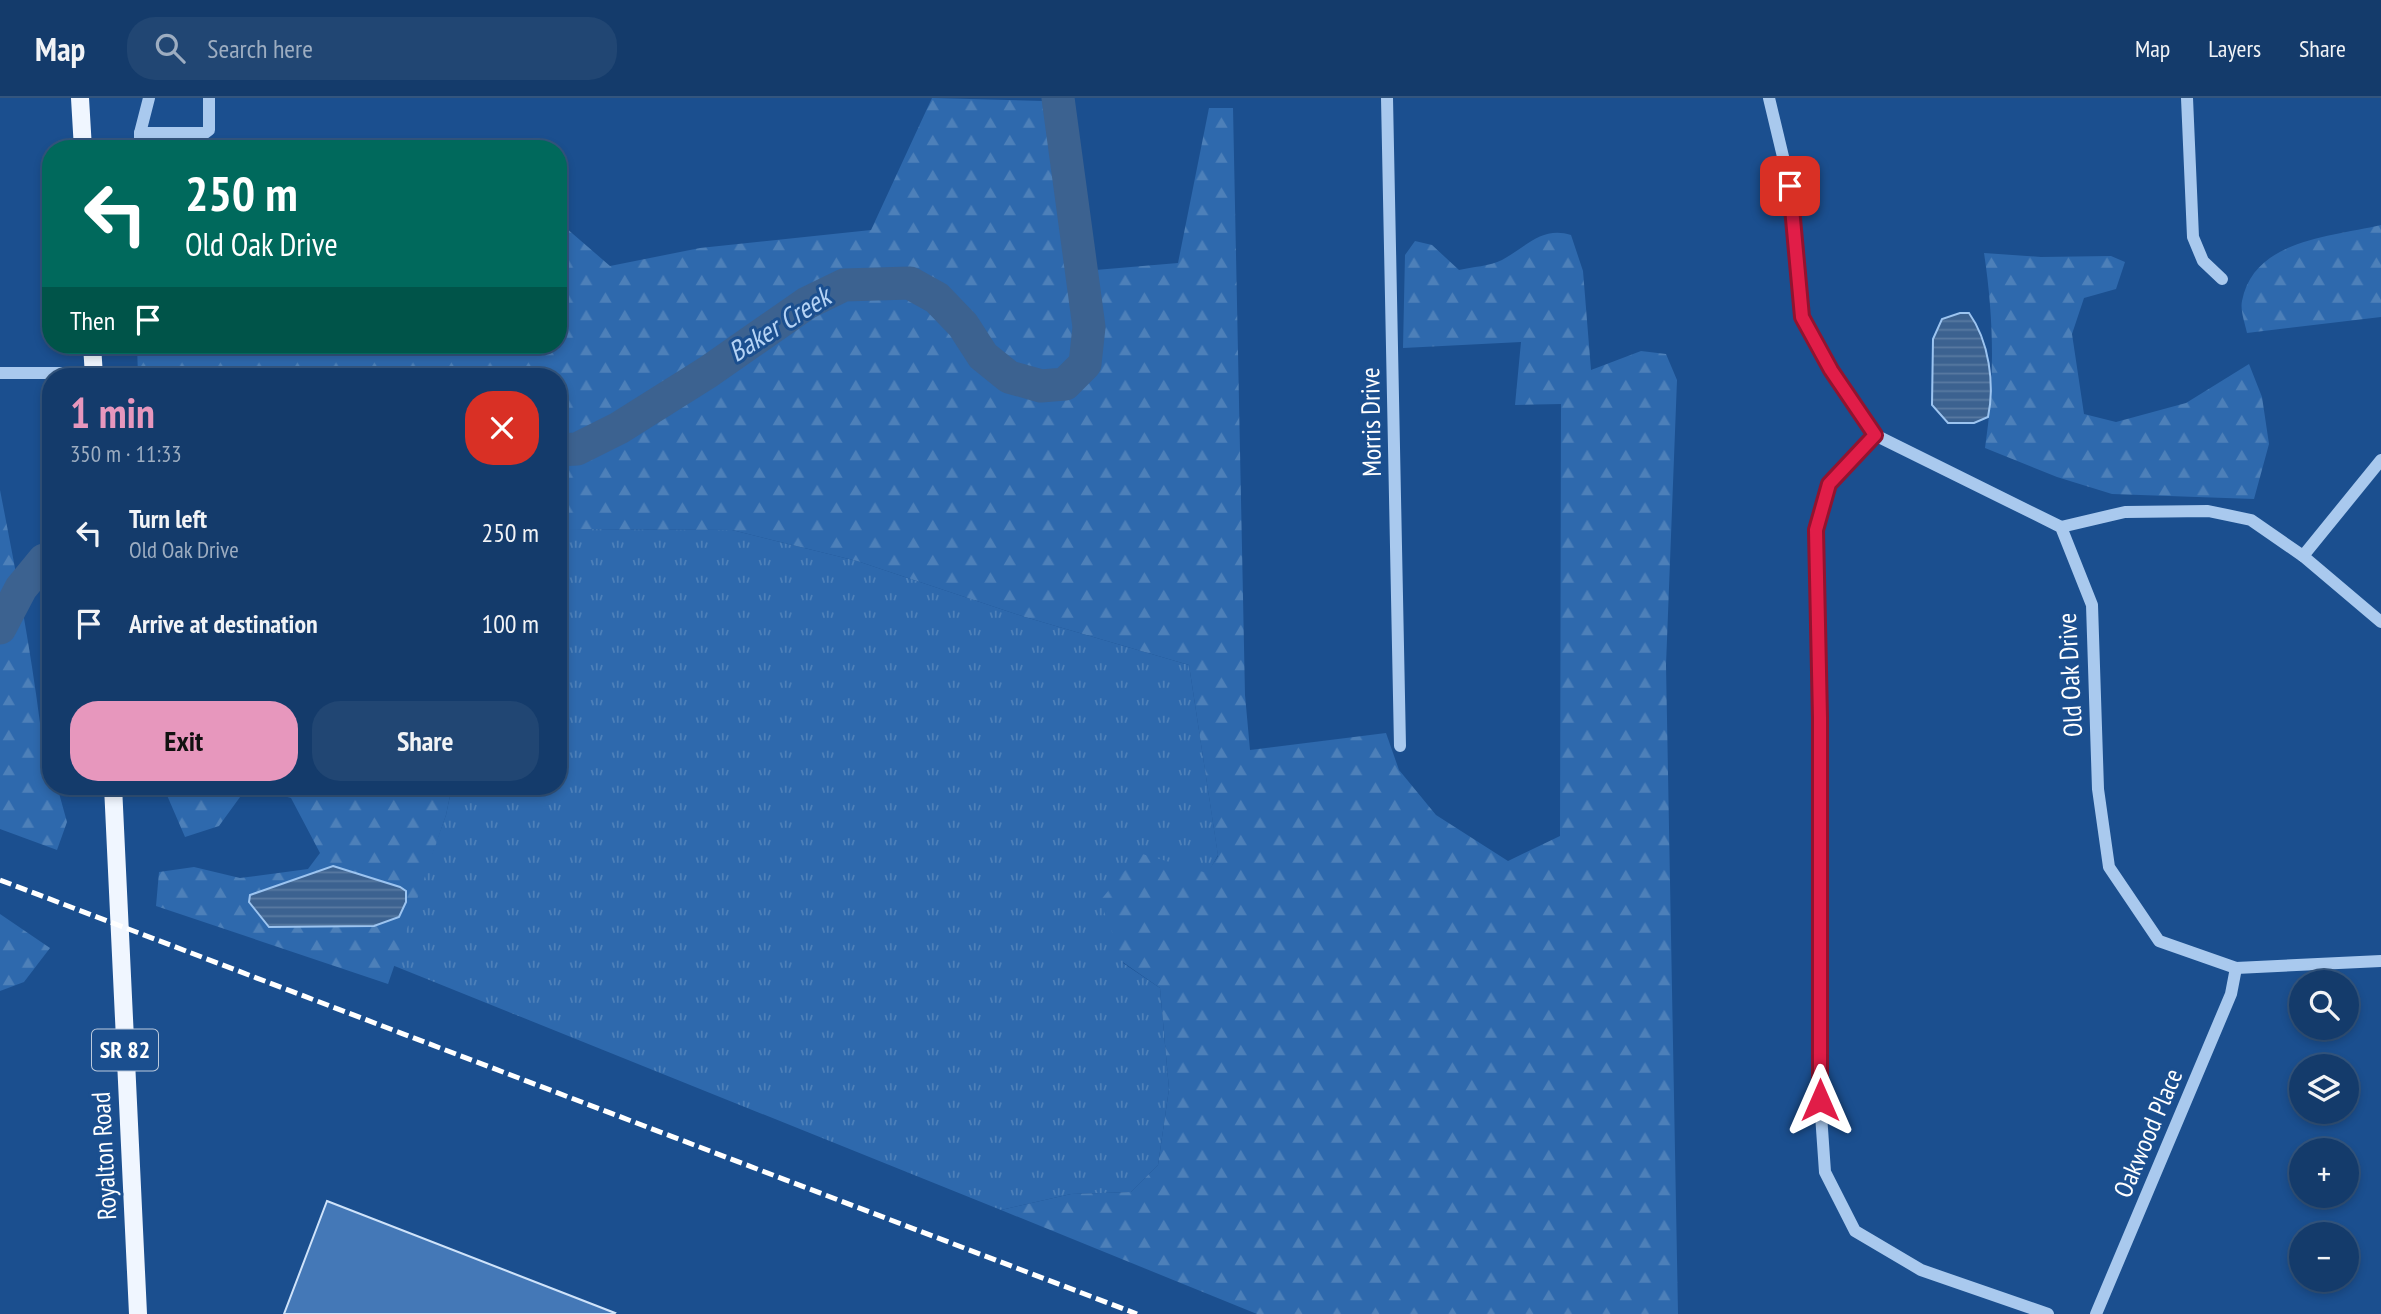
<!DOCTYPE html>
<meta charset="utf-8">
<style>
body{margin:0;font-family:"PT Sans Narrow",sans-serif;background:#214673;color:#f1f3f6;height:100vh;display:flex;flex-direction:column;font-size:26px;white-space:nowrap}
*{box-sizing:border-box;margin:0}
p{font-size:23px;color:#9dadc1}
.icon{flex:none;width:38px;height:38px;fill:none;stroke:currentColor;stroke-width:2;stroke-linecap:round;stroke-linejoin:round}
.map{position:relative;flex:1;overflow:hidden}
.details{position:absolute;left:42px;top:270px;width:525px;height:427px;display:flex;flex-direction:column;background:#143b6b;border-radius:28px;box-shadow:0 4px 10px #0003,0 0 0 2px #33557e}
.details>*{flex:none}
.hud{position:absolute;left:42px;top:42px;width:525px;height:214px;border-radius:28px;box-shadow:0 4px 10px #0003,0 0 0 2px #33557e;background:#00695c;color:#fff;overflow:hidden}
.controls{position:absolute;left:2289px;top:872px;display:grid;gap:14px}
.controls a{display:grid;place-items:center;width:70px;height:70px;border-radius:50%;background:#143b6b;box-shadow:0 4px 10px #0003,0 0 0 2px #33557e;font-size:35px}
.pin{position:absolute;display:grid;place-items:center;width:60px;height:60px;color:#fff;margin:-30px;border-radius:14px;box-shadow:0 4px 10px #0006}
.me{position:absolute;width:77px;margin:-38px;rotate:0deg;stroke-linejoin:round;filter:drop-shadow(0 0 5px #0008)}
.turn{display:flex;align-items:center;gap:24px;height:147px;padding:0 28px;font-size:32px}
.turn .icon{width:91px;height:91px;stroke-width:2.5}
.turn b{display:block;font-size:49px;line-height:60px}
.then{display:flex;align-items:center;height:66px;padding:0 28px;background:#0003;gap:14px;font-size:26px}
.round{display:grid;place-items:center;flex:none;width:74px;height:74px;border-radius:28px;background:#214673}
.summary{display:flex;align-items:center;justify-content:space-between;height:119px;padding:0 28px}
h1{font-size:42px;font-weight:600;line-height:52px;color:#e797bd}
.action{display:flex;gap:14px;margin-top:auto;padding:14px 28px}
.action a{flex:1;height:80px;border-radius:28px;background:#e797bd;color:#111;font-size:28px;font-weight:600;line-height:80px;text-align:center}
.action a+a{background:#214673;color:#f1f3f6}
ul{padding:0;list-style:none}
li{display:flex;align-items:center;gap:21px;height:91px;padding:0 28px}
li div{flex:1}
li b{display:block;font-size:26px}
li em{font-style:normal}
header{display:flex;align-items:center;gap:42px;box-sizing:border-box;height:98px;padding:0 35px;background:#143b6b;border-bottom:2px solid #33557e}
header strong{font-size:33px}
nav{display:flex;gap:38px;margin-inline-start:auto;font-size:24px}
.search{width:490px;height:63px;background:#214673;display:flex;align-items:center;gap:18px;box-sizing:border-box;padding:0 24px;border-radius:28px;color:#9dadc1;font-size:26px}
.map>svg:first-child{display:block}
.grass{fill:url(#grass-tufts)}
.forest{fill:url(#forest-firs)}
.water{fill:url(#water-rules);stroke:#9cc4f0;stroke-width:2}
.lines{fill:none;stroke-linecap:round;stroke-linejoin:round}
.river{stroke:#3c6290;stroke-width:33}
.building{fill:#4478b7;stroke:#cfe3fa;stroke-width:2}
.minor{stroke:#a9c9ee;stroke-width:12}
.major{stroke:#f0f6ff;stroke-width:18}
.rail{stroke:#fff;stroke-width:5;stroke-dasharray:12 5;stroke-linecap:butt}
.route-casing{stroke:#92132f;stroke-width:18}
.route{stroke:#e11d48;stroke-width:12}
.labels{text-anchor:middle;stroke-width:6;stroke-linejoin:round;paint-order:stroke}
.shield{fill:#1b4f8f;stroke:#bbcadd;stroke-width:2}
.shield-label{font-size:24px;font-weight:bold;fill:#fff}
.street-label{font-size:26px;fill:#fff;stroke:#1b4f8f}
.water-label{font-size:28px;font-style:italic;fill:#b5d3f5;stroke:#1b4f8f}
</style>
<header>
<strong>Map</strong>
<div class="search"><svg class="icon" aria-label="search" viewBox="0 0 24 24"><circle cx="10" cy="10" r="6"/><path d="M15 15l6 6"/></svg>Search here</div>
<nav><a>Map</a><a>Layers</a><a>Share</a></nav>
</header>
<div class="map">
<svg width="2381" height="1216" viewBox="0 0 2381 1216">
<defs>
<pattern id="grass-tufts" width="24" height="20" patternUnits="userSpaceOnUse" patternTransform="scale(1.75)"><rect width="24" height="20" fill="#2e69ad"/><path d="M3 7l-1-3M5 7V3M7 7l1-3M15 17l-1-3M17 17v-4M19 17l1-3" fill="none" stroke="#4d80b9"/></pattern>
<pattern id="forest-firs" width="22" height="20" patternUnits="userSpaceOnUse" patternTransform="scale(1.75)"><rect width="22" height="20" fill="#2e69ad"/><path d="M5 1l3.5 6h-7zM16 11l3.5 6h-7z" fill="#4d80b9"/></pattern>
<pattern id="water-rules" width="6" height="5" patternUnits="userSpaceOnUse" patternTransform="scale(1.75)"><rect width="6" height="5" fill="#3c6290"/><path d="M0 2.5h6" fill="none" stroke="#597aa1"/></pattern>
</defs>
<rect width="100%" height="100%" fill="#1b4f8f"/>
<!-- grass -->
<path class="grass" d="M567,431l165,1 125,31 168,56 164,48 29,190 -10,18 -85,90 37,25 9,101 -11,76 -27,27 -60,2 -70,16 -609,-245 54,-150 6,-29h106v-253z"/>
<!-- forest -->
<g class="forest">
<path d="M932,0l112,3 28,171 106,-9 31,-155h24l12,587 5,55 136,-17 13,37 37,45 72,46 52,-25 1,-432 -46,1 6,-63 -118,6 2,-93 10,-14 17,4 27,25c13,-3 31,-4 43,-10 24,-13 40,-34 69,-25l12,36 8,99 50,-19 25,3 11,26 -11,285 12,649h-421l-256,-104 70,-16 60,-2 27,-27 11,-76 -9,-101 -36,-25 -24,-62 39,-48 68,20 11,-17 -29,-191 -164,-48 -168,-56 -125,-31 -165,-1 -9,4v-157h-420l-1,-31h421v-124l52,45 90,-18 171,-18z"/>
<path d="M2381,127v92l-134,16c-2,-10 -7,-23 -5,-32 12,-62 89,-64 139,-76z"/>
<path d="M1984,155l57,4 70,-1 14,6 -9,27 -32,9 -12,36 12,80 32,8 70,-19 63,-39 13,33 7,47 -15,55 -142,-5 -55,-17 -72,-29c10,-66 9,-129 -1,-195z"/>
<path d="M0,392c15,77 30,154 40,233 3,22 11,41 11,63h6l10,36 -10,28 -57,-21z"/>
<path d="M163,688h289l-6,29 -58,169 -232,-78 3,-34 35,-5 46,11 68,-9 12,-16 -29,-55 -43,-12 -29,40 -34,11z"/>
<path d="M0,816l50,34 -26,34 -24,9z"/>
</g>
<!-- water -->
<g class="water">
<path d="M1960,215h9c20,28 26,71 19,104l-14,6h-26l-16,-18 1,-66 9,-20z"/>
<path d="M333,768l67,21 6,4v11l-7,15 -25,9 -105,1 -20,-25 1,-7z"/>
</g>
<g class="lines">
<!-- river -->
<g class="river">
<path d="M558,352l19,-1 42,-21 89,-56 99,-69 37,-18 66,-2 27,15 26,27 20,31 26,21 32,9 24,-2 20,-20 4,-37 -31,-229"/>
<path d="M0,530l21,-40 23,-28"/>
</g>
</g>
<!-- building -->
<path class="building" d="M327,1103l288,112 -1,1h-330z"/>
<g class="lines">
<!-- minor -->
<g class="minor">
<path d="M1387,0l13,648"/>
<path d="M1769,0l21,88 12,131 29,53 44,65 186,92 31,78 6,184 11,78 50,74 77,27 145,-7"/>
<path d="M2187,0l6,139 10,24 19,18"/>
<path d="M140,35l9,-35"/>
<path d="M140,51v-16h65l4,-3v-32"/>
<path d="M0,275h94"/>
<path d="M1875,337l-45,49 -14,47 4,187v382l5,72 30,59 66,39 127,44"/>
<path d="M2061,429l64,-15 83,-1 43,9 52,36 78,66"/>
<path d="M2303,458l78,-96"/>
<path d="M2096,1216l135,-320 5,-26"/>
</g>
<!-- major -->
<g class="major">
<path d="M80,0l3,51"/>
<path d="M92,247l2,31"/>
<path d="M113,688l25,528"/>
</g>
<!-- rail -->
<path class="rail" d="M0,782l1137,434"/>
</g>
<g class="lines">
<!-- route casing -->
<g class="route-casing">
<path id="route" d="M1790,88l12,131 29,53 44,65 -46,49 -13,46 4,188v382"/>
</g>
<!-- route -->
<use href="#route" class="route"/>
</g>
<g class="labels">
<!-- shield labels -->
<rect class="shield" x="92" y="931.5" width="66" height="41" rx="5"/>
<g class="shield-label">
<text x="125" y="960">SR 82</text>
</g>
<!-- street labels -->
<g class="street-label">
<text transform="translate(1371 324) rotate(-91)" y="9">Morris Drive</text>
<text transform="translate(2070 577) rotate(-93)" y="9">Old Oak Drive</text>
<text transform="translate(2148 1035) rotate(-67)" y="9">Oakwood Place</text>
<text transform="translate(104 1058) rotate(-93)" y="9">Royalton Road</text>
</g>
<!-- water labels -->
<g class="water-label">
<text transform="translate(779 226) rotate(-32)" y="10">Baker Creek</text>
</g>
</g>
</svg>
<div class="controls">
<a><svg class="icon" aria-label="search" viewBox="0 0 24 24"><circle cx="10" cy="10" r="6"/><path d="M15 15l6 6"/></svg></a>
<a><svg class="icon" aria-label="layers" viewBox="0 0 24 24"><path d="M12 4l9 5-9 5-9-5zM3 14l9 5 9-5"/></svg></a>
<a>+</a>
<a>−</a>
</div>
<div class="pin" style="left:1790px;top:88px;background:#d93025"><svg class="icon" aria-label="arrive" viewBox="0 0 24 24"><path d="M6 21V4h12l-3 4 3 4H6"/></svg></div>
<svg class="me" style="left:1820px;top:1002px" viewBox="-20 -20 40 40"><path d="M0-17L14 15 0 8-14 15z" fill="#e11d48" stroke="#fff" stroke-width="4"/></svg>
<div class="hud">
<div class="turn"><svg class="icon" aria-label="left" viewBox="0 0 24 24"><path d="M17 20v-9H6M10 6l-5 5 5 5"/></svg><div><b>250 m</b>Old Oak Drive</div></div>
<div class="then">Then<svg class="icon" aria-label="arrive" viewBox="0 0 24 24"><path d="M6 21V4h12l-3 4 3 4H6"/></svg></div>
</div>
<section class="details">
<div class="summary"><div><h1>1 min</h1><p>350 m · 11:33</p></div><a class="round" style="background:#d93025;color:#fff"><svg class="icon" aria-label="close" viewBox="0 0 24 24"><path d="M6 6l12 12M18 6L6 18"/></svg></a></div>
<ul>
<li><svg class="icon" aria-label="left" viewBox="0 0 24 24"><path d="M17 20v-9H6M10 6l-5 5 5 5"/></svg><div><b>Turn left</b><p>Old Oak Drive</p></div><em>250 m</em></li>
<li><svg class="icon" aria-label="arrive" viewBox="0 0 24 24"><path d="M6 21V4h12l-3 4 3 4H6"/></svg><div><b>Arrive at destination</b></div><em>100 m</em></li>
</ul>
<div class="action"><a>Exit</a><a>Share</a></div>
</section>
</div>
